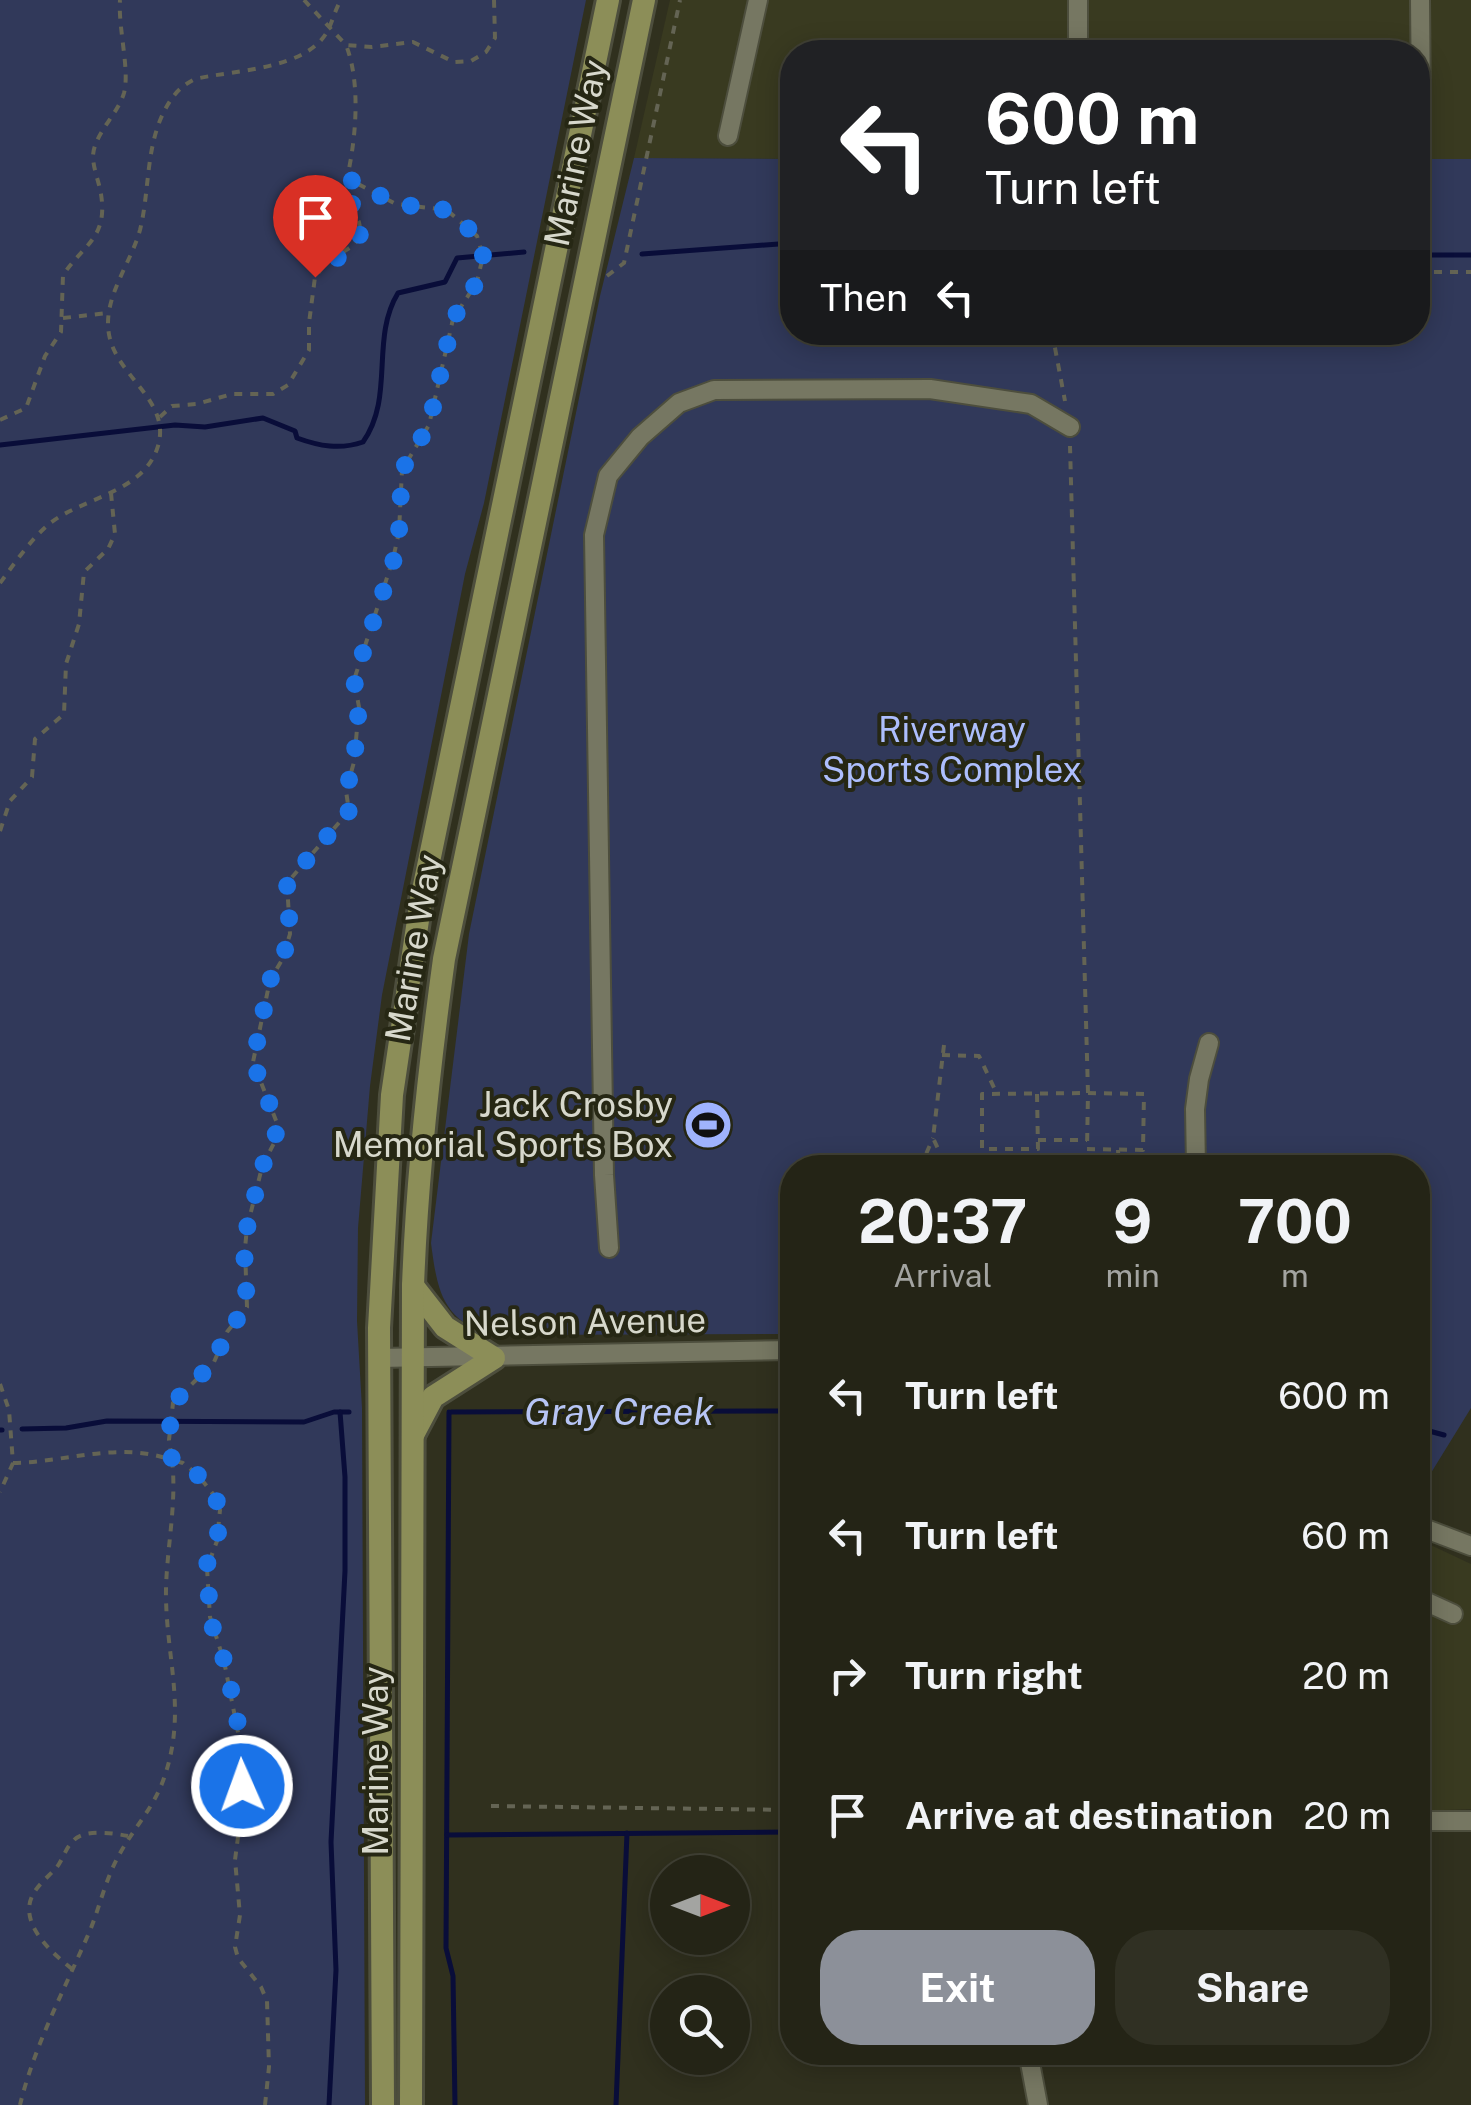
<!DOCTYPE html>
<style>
body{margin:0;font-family:"Public Sans",sans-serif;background:#303023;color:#f1f3f6;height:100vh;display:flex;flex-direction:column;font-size:38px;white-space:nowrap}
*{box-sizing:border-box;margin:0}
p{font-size:32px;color:#a3a4a1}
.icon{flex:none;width:55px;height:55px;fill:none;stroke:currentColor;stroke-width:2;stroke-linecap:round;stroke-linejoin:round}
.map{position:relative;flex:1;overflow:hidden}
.details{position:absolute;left:780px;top:1155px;width:650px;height:910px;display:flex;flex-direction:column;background:#242416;border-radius:40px;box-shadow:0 5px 25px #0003,0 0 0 2px #414135}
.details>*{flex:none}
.top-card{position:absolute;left:780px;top:40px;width:650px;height:305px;border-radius:40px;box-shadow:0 5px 25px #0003,0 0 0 2px #414135;background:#202124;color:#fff;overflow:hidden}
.needle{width:65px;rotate:90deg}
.tools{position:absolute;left:650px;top:1855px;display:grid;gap:20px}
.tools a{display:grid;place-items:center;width:100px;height:100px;border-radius:50%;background:#242416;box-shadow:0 5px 25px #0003,0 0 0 2px #414135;font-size:50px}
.pin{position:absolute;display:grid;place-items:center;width:85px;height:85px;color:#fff;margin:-102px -42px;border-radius:50% 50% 50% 0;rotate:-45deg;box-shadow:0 0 10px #0007}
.pin .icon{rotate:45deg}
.me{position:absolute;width:110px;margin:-55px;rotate:358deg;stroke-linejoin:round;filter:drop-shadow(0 0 8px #0008)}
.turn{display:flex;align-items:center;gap:35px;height:210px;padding:0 40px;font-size:45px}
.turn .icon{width:130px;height:130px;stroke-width:2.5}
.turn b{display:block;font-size:70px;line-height:85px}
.then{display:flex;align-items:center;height:95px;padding:0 40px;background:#0003;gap:20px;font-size:38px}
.eta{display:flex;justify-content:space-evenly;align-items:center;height:170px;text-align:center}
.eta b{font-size:60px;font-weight:700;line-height:70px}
.cta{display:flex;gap:20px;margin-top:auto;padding:20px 40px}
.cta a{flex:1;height:115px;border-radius:40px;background:#8c9099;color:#fff;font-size:40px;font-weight:700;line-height:115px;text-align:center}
.cta a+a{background:#303023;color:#f1f3f6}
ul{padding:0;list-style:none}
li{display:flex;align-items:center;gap:30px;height:140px;padding:0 40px}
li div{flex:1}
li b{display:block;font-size:38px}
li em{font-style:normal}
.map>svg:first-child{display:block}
.built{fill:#393a20}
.green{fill:#31395a}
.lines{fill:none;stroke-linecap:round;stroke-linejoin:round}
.stream{stroke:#090d39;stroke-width:5}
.minor-casing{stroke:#4d4e3d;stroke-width:22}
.major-casing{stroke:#4d4e3d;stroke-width:28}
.path{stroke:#646454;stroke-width:4;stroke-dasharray:8 8;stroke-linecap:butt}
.minor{stroke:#767762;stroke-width:18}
.major{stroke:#8c8e58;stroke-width:22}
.route{stroke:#1a73e8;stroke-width:18;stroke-dasharray:0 32.4}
.labels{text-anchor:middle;stroke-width:8;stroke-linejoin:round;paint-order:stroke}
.street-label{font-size:35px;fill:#d7d8cc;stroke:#262714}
.park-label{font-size:35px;fill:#adbefd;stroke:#262714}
.poi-label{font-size:35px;fill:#d7d8cc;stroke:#262714;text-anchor:end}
.water-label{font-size:38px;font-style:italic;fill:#b7c5f5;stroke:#262714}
</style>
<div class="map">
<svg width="1471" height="2105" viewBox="0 0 1471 2105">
<rect width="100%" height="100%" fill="#30301e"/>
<!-- built -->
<g class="built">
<path d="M670,0h801v159h-53v-107h-626v107l-158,-1z"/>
<path d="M1418,1539l53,25v245l-53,2z"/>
</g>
<!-- green -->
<g class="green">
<path d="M0,0h586l-102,503 -19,71 -83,421 -12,91 -12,142 -1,93 5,87 3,697h-365z"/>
<path d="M634,158l158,1v173h626v-173h53v1249l-45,73 -8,34v-347h-626v166l-299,1c-51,-13 -56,-46 -62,-92l38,-309 131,-638z"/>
</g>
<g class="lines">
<!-- stream -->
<g class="stream">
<path d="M642,254l150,-11"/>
<path d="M1418,255h53"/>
<path d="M0,445l175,-20 30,2 58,-9 32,13 2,7c22,8 43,12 66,4 32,-45 7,-103 35,-149l47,-11 12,-24 67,-6"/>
<path d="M449,1412l-3,536 7,28 2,129"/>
<path d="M451,1412l341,-1"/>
<path d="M1418,1428l26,7"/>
<path d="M22,1429l44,-1 41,-7 197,1 30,-10h15"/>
<path d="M0,1430h2"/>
<path d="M447,1835l345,-3"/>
<path d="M329,2105l7,-135 -5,-128 14,-271v-94l-5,-65"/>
<path d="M616,2105l11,-272"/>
</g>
<!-- minor casing -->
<g class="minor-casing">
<g id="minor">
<path d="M1078,52v-52"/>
<path d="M1418,106h3l-1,-106"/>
<path d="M728,136l30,-136"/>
<path d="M1196,1168l-1,-59 4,-30 10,-36"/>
<path d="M609,1248l-5,-73 -10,-640 14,-59 32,-39 39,-34 35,-13 216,-1 101,15 39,23"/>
<path d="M379,1358l413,-8"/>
<path d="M1418,1526l53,20"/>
<path d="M1418,1598l35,16"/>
<path d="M1418,1821h53"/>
<path d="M1028,2052l10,53"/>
</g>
</g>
<!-- major casing -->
<g class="major-casing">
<g id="major">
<path d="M413,1286l32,41 49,31 -61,39 -20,38"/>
<path d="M383,2105l-4,-777 13,-233 29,-195 187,-900"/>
<path d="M411,2105l2,-819c4,-110 16,-218 31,-327l200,-959"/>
</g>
</g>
<!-- path -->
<g class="path">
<path d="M304,0l42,45 26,2 41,-5 41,20 17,-1 15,-9 9,-14 -1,-38"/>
<path d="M1418,272h53"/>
<path d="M607,276l17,-13 56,-263"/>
<path d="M63,318l45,-5"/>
<path d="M1052,332l13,69"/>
<path d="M160,417l12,-11 25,-2 35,-10h41l15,-9 21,-35v-27l6,-46 11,-14 28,-18 7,-11 -2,-12 -13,-27 1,-17"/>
<path d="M0,420l26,-12 19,-52 16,-24 2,-57c21,-31 45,-37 38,-81 -2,-12 -8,-26 -8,-38 1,-22 25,-42 31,-63 6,-23 -6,-65 -4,-93"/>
<path d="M0,583c15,-20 30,-43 49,-59 34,-27 95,-31 109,-78 13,-44 -38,-68 -48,-107 -10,-38 20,-73 30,-109 9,-36 6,-77 21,-112 8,-18 17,-31 34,-39 38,-9 113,-9 133,-49 5,-10 7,-20 13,-30"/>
<path d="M0,831l10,-30 22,-24 3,-38 29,-25 2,-50 13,-40 5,-52 24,-23 7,-15 -4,-41"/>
<path d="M944,1045l-11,93 14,30"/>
<path d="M942,1055l37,1 18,38"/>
<path d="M1088,1093l56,1 -1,56 -56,-1z"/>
<path d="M1037,1094l1,55h-56v-55l106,-1 -18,-647"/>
<path d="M1038,1140h49"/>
<path d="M1118,1150l1,18"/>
<path d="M920,1168l13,-30"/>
<path d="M0,1384l9,26 4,53 -13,29"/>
<path d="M13,1463c55,-1 104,-22 159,-3 5,43 -5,86 -6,129 -1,67 22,121 -2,189 -10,30 -32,52 -46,79 -12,22 -18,48 -27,71 -25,59 -56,115 -71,177"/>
<path d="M491,1806l301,4"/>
<path d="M72,1969c-21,-17 -57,-48 -37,-78 6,-9 15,-16 22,-24 6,-8 9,-20 17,-27 11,-11 39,-7 54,-4"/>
<path d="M265,2105l4,-38 -2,-66 -6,-14 -23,-29 -3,-11 5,-32 -5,-55 6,-46 2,-56 -19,-97 -14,-44 -3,-49 10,-27 3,-31 -7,-16 -15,-19 -15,-12 -11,-3 -3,-20 4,-37 41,-41 13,-30 20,-25 -2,-59 2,-20 15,-61 13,-26 2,-18 -24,-61 17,-82 12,-20 8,-26 -3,-51 62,-72 -3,-20 8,-29 5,-55 -5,-27 39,-121 6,-27 3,-62 27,-45 24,-106 24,-37 6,-26 -6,-20 -30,-26 -51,-6 -49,-26c9,-39 14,-95 -1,-133"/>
</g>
<!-- minor -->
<use href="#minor" class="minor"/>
<!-- major -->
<use href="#major" class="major"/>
</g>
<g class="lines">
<!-- route -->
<path class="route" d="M242,1786c2,-42 -7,-81 -17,-122 -4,-17 -14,-34 -15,-52 0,-13 -4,-34 -3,-46 2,-20 19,-37 12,-59 -7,-21 -26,-41 -47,-47l-3,-20 3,-36 42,-42 13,-30 20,-25 -3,-59 3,-20 15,-61 13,-26 2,-18 -24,-61 17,-82 12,-20 8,-26 -3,-51 62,-72 -3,-20 8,-29 5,-56 -5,-26 40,-121 5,-27 3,-62 27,-45 24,-106 24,-37 6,-26 -1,-13 -5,-7 -30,-26 -51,-6 -49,-26c-1,23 8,27 13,46 6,26 -34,35 -45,53"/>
</g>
<!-- icons -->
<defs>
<g id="stadium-disc" transform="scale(2.5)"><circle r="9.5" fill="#9fb3fd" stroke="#262714"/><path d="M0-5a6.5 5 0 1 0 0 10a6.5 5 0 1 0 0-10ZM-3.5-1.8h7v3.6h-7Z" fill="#111"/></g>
</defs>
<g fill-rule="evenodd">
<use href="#stadium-disc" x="708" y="1125"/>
</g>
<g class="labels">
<!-- street labels -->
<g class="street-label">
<text transform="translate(576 153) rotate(-78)" y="12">Marine Way</text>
<text transform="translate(414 948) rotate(-80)" y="12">Marine Way</text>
<text transform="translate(585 1322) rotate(-1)" y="12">Nelson Avenue</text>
<text transform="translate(376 1761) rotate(-90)" y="12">Marine Way</text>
</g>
<!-- park labels -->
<g class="park-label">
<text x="952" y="742">Riverway<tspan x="952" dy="40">Sports Complex</tspan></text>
</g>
<!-- poi labels -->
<g class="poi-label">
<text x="673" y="1117">Jack Crosby<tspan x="673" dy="40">Memorial Sports Box</tspan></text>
</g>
<!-- water labels -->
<g class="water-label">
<text x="619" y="1425">Gray Creek</text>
</g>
</g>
</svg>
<div class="tools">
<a><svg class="needle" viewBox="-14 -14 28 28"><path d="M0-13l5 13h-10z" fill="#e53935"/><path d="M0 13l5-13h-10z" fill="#a3a4a1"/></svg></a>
<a><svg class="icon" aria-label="search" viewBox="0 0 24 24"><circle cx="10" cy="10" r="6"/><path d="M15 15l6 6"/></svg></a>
</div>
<div class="pin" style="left:315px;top:277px;background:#d93025"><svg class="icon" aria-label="arrive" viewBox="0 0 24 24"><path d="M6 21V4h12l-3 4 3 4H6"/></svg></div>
<svg class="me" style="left:242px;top:1786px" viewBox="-20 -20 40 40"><circle r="17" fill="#1a73e8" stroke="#fff" stroke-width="3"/><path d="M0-11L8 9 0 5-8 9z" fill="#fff"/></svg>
<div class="top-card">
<div class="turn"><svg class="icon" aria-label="left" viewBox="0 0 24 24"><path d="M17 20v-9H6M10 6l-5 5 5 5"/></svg><div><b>600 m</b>Turn left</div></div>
<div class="then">Then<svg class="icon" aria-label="left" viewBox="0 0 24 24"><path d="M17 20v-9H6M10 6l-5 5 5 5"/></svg></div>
</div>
<section class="details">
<div class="eta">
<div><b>20:37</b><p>Arrival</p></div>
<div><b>9</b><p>min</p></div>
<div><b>700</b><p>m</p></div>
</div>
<ul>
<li><svg class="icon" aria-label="left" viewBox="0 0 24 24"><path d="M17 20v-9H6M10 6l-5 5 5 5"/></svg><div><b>Turn left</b></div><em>600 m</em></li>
<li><svg class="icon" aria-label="left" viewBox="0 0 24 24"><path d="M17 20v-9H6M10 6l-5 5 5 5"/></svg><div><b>Turn left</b></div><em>60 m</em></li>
<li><svg class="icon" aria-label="right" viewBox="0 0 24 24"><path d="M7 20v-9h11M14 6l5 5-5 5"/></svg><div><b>Turn right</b></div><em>20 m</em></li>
<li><svg class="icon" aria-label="arrive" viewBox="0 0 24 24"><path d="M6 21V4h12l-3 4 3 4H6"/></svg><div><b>Arrive at destination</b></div><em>20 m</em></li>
</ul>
<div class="cta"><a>Exit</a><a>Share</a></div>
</section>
</div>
